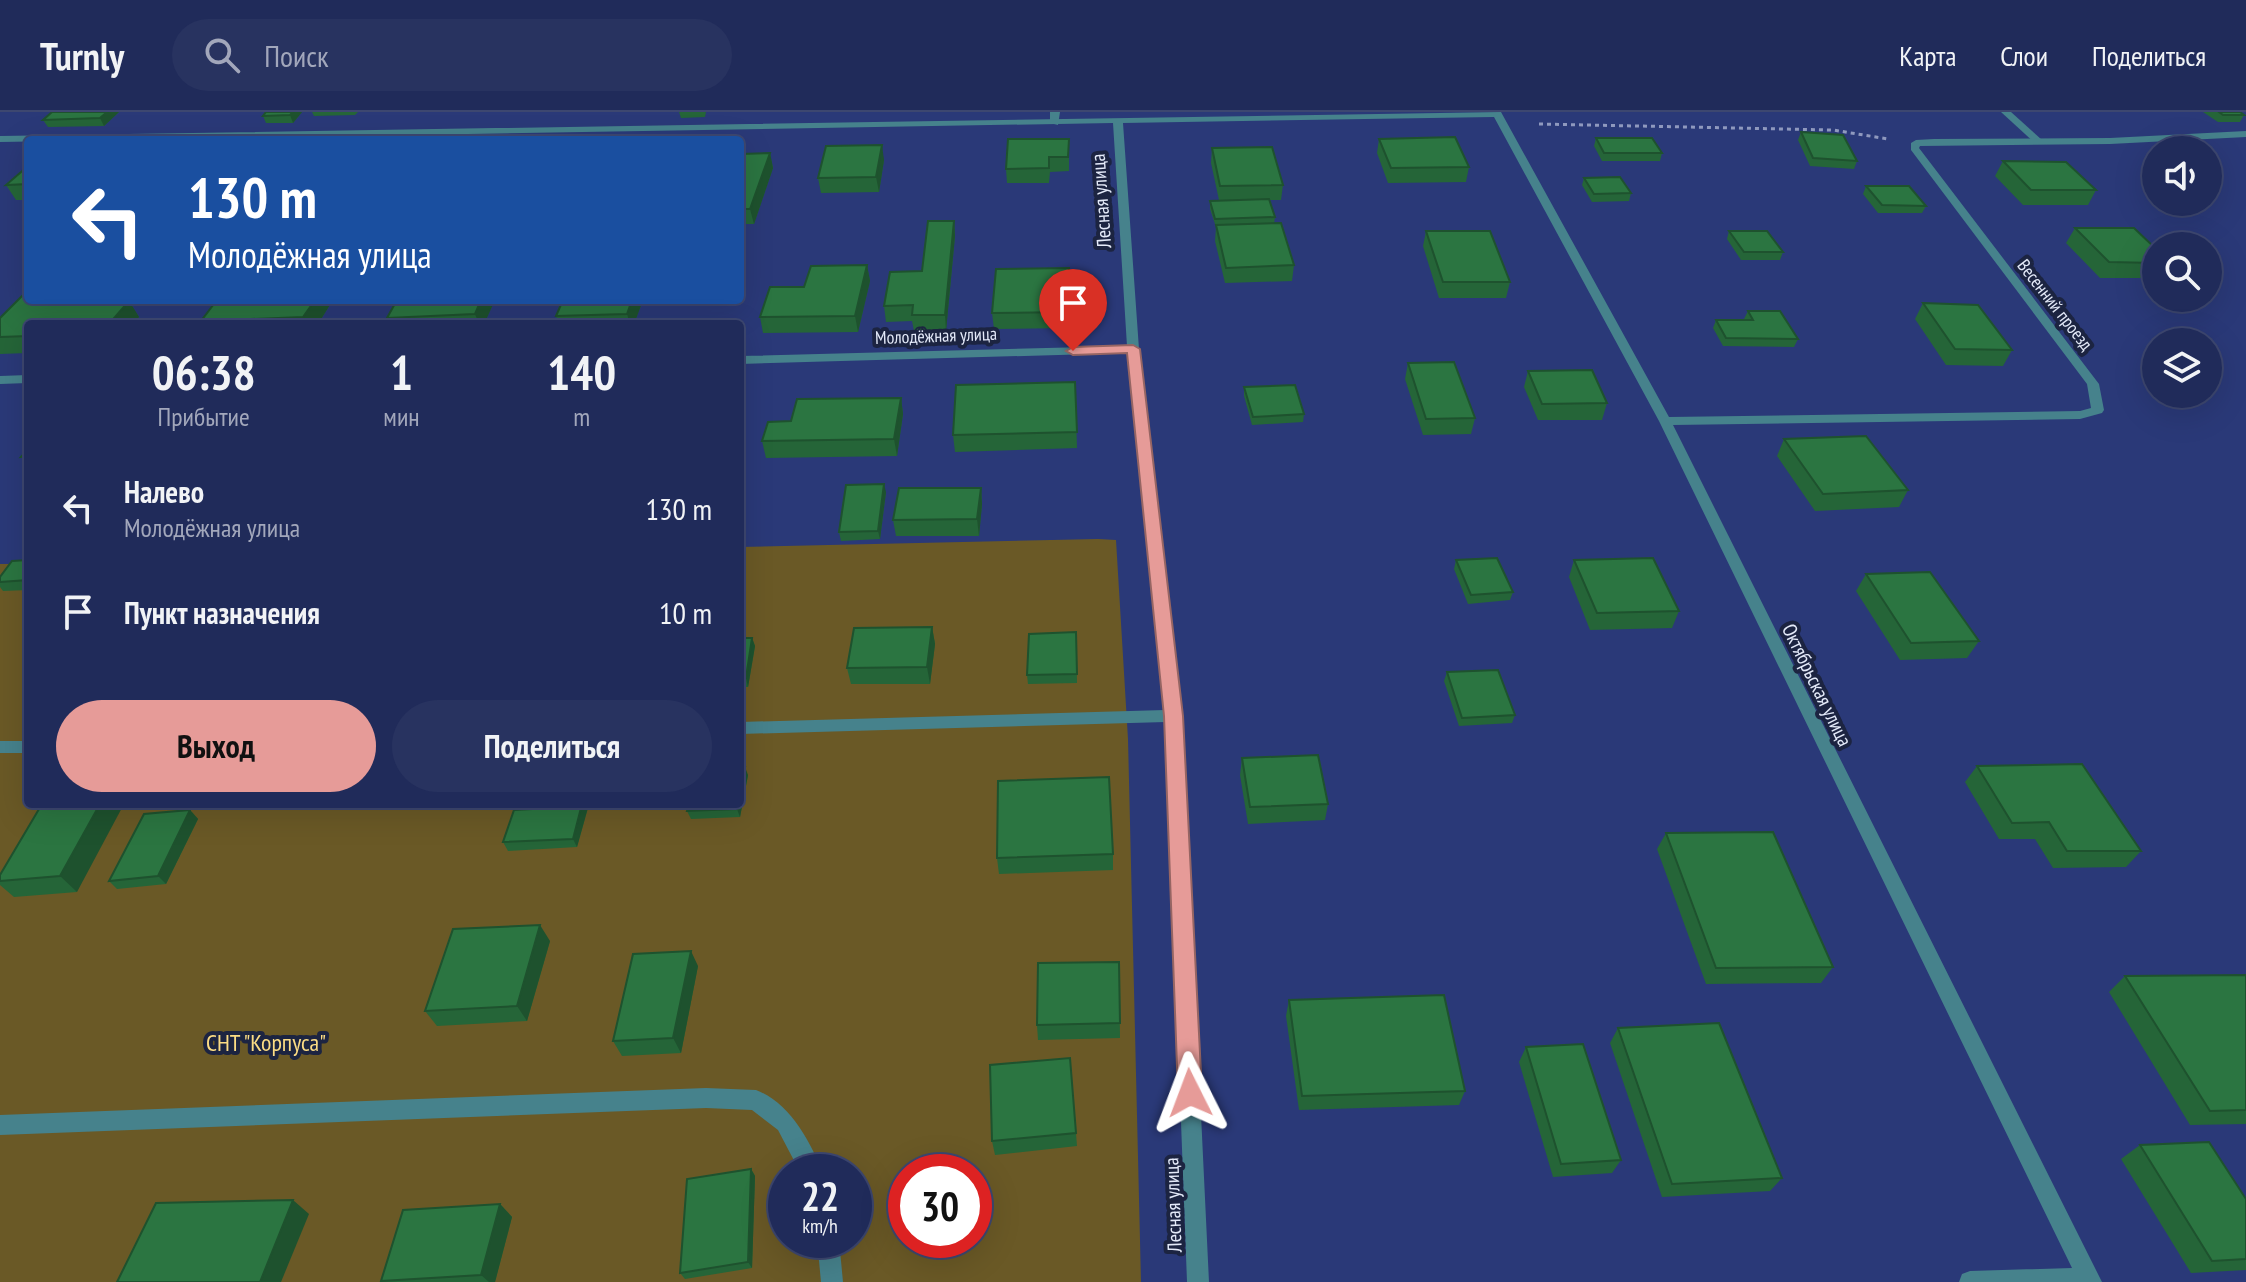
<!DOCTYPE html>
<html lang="ru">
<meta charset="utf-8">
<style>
body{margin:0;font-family:"PT Sans Narrow",sans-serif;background:#283360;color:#f1f3f6;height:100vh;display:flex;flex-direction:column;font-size:30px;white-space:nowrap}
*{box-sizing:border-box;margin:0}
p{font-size:26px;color:#a2a7bb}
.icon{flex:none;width:44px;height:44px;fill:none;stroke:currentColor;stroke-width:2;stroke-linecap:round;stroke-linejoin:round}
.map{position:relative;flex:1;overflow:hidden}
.details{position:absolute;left:24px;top:208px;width:720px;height:488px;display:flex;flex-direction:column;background:#202b5a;border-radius:8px;box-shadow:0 8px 32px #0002,0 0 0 2px #3d4770}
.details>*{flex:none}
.banner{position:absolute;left:24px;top:24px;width:720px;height:168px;border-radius:8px;box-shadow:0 8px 32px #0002,0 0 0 2px #3d4770;background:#1a4fa0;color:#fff;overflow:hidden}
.controls{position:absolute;left:2142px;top:24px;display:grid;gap:16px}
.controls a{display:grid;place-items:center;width:80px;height:80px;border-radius:50%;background:#202b5a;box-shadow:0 8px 32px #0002,0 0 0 2px #3d4770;font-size:40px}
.speed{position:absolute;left:768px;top:1042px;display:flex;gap:16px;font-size:40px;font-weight:700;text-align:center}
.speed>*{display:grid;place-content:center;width:104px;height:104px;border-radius:50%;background:#202b5a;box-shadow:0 8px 32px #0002,0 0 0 2px #3d4770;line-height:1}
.speed small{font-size:20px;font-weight:400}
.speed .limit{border:12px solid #d22;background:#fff;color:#111}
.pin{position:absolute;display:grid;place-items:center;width:68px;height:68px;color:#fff;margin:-82px -34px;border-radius:50% 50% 50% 0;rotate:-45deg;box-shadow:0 0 8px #0007}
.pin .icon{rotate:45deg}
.me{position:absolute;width:88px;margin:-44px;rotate:357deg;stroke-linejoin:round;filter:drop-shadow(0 0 6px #0008)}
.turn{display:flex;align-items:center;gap:28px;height:168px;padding:0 32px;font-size:36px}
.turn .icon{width:104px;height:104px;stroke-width:2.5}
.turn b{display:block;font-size:56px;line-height:68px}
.eta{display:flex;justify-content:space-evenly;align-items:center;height:136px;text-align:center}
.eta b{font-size:48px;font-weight:600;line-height:56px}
.button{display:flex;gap:16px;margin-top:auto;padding:16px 32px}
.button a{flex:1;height:92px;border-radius:48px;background:#e69b98;color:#111;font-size:32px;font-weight:600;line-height:92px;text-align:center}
.button a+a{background:#283360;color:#f1f3f6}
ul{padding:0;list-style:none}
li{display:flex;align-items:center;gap:24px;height:104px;padding:0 32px}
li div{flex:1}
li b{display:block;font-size:30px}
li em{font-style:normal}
header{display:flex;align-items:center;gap:48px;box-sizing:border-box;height:112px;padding:0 40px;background:#202b5a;border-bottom:2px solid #3d4770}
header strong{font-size:38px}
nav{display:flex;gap:44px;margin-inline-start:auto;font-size:28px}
.search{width:560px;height:72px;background:#283360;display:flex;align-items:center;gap:20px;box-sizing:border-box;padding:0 28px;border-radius:44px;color:#a2a7bb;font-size:30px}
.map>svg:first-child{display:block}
.green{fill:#6a5926;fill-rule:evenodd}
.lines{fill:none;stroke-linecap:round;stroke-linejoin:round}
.path{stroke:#8f99be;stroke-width:3;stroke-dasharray:4 4;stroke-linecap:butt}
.service{fill:#46828c;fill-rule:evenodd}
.minor{fill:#46828c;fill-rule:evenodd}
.wall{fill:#256538}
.shaded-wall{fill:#1e522e}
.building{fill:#2b7541;stroke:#1e522e;stroke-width:2}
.route{fill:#e69b98;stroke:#966563;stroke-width:2}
.labels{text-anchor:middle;stroke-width:8;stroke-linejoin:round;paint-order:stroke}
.far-street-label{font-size:18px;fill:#e4eaf9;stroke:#1c2441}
.street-label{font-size:20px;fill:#e4eaf9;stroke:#1c2441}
.near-park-label{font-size:24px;fill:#fcdc84;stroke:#1c2441}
</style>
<header>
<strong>Turnly</strong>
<div class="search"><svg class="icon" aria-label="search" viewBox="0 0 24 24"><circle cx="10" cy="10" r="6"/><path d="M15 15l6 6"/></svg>Поиск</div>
<nav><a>Карта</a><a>Слои</a><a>Поделиться</a></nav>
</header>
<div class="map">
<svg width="2246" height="1170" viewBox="0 0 2246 1170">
<rect width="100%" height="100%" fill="#2a3978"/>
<!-- green -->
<path class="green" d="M1098,427l18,1 12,199 13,543h-1141v-718h28v240h712v-257zM786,1060h68v68h-68zM906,1060h68v68h-68z"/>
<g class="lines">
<!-- path -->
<path class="path" d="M1539,12l294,6 55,9"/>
<!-- service -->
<g class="service">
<path d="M1050,0h10l-2,13 -8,-2z"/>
<path d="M2001,0h10l31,28v4h-6z"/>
</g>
<!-- minor -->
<g class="minor">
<path d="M1501,0l168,305 411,-6 11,-3 -4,-24 -176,-234v-7l5,-3 18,-1 176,-1 136,-7v6l-136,7 -190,2 -1,2 180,236 5,26 -2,3 -22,6 -407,6 429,857h-143l3,-8 8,-3 102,-3 -413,-847 -165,-304 -371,6 16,226 43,367 27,566h-22l-21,-560 -426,12v-12l425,-12 -38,-357 -387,11v-8l387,-10 -14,-223 -1113,19v-6z"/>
<path d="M28,263v8l-28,1v-8z"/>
<rect x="0" y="629" width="28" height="12"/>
<path d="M706,976l50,2c34,13 53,50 67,82h-23l-22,-42 -26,-20 -46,-2 -706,27v-20z"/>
<path d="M817,1128h22l4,42h-22z"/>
</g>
</g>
<!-- wall -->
<g class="wall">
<path d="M119,0l-15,14 -56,1 -5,-7z"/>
<path d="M266,0h36l-9,11h-27l-3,-7z"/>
<path d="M312,0h46l-3,3 -41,1z"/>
<path d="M679,0h27l-1,5 -24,1z"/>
<path d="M2203,0h37l4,3 -4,7h-22z"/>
<path d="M1801,20l56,29 -3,8 -44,-3 -12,-26z"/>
<path d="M1596,26l66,15 -2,8h-58l-8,-15z"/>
<path d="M1069,27v32l-19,1 -1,11h-42l-1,-14z"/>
<path d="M1379,27l90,28 -3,15 -78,1 -11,-30z"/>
<path d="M1212,36l71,37 -2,15h-12l6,17 -1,7 20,41 -2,16 -67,2 -10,-42 1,-14 -6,-18v-8l9,-1 -8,-37z"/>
<path d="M770,41l3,15 -19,56h-14v-67z"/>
<path d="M884,48l-5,32 -58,1 -3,-15z"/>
<path d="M2003,49l93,29 -8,15h-65l-28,-29z"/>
<path d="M28,54v34h-12l-10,-15z"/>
<path d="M1584,66l47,15 -2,8 -37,1 -10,-17z"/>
<path d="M1866,74l60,20 -4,7h-44l-15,-19z"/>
<path d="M954,109l1,15 -9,95h-32l-2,-10 -26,1 -2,-16 38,-35z"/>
<path d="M2075,116l81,21v29h-56l-34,-35z"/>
<path d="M1426,119l84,51 -4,16h-67l-16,-52z"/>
<path d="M1729,119l54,21 -3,8h-39l-14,-21z"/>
<path d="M867,153l3,16 -12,51 -95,1 -3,-16 44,-30z"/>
<path d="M1070,172l-1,44 -75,1 -2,-16z"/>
<path d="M397,188h98l-11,24h-94l-3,-6z"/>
<path d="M563,188h80l-9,24h-75l-3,-8z"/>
<path d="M111,189h18l10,16 -6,7h-105v29l-28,1v-36z"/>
<path d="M331,191l-13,21h-116l-1,-3z"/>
<path d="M1923,191l89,47 -9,16 -57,-1 -31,-46z"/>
<path d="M1748,199l50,28 -4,8 -71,-1 -10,-18 3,-8h29l-1,-1z"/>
<path d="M1408,251l67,55 -4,16 -48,1 -18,-56z"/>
<path d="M1528,259l79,32 -5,17h-64l-14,-33z"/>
<path d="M1075,270l2,66 -122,4 -2,-17z"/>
<path d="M1244,275l60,27 -1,8 -51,3 -8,-29z"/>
<path d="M901,286l2,16 -6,42 -131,2 -4,-17 29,-20z"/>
<path d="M1784,327l124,51 -9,17 -84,4 -38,-55z"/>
<path d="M28,337v16l-7,-8z"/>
<path d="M981,376l1,16 -3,32h-83l-3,-16z"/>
<path d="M886,380l-6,47 -39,2 -2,-9z"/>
<path d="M28,448v30l-25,1 -3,-4v-10z"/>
<path d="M1456,448l57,32 -3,8 -42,4 -14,-35z"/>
<path d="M1574,448l105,51 -7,17 -82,2 -21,-53z"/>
<path d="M1866,462l113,67 -12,17 -67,2 -44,-69z"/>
<path d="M932,515l3,17 -5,40h-79l-4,-16z"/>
<path d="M1076,520l1,51 -49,1 -1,-9z"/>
<path d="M740,526h12l3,8 -7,41h-8z"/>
<path d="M1447,560l68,43 -3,8 -53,3 -15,-45z"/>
<path d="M1242,646l86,46 -3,16 -77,4 -8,-49z"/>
<path d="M1977,654l164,85 -15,16 -73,1 -18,-29h-36l-34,-57z"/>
<path d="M748,663l-8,42 -49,2 -4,-8z"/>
<path d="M42,692l35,88 -63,5 -14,-12v-10z"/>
<path d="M551,692h38l-12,43 -69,4 -5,-9 47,-34z"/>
<path d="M190,698l8,9 -32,65 -49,5 -8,-8z"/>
<path d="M1666,721l167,134 -12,16 -115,1 -49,-135z"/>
<path d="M1113,742v16l-114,4 -2,-16z"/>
<path d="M550,829l-23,80 -90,5 -12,-15z"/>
<path d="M1119,850l1,76 -82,2 -1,-15z"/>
<path d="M698,854l-17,87 -59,3 -9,-15z"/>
<path d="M2246,863v149l-56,1 -81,-133 16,-16z"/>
<path d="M1289,888l176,91 -6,14 -160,5 -13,-94z"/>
<path d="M1618,916l164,150 -12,13 -108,6 -52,-154z"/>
<path d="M1526,935l95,113 -9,13 -59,4 -34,-115z"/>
<path d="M1070,946l7,88 -82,9 -3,-14z"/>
<path d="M2140,1033l106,54v71l-55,3 -70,-114z"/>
<path d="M751,1057l4,7 -3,92 -67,11 -5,-6z"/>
<path d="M500,1092l12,13 -17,65h-112l-2,-1z"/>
</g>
<!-- shaded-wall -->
<g class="shaded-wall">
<path d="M107,0h12l-15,14 -4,-8z"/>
<path d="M293,0h9l-9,11 -3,-8z"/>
<path d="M882,33l2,15 -5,32 -3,-15z"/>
<path d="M770,41l3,15 -19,56 -4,-15z"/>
<path d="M954,109l1,15 -9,95 -1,-16z"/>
<path d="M867,153l3,16 -12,51 -3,-16z"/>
<path d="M315,188h15l1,3 -13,21h-11l-4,-7z"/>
<path d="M481,188h14l-11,24h-5l-4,-10z"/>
<path d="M632,188h11l-9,24h-4l-3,-10z"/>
<path d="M129,189l10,16 -6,7h-24z"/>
<path d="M901,286l2,16 -6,42 -3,-17z"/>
<path d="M884,372l2,8 -6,47 -2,-8z"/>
<path d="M981,376l1,16 -3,32 -2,-17z"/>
<path d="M932,515l3,17 -5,40 -3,-17z"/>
<path d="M752,526l3,8 -7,41 -2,-9z"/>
<path d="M745,655l3,8 -8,42 -3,-8 1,-5h2v-12z"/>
<path d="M100,692h24l-47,88 -17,-16z"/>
<path d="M582,692h7l-12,43 -4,-8z"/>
<path d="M190,698l8,9 -32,65 -8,-8z"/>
<path d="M540,813l10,16 -23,80 -10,-15z"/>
<path d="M691,839l7,15 -17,87 -8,-15z"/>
<path d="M751,1057l4,7 -3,92 -4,-6z"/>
<path d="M293,1088l16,14 -28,68h-21z"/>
<path d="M500,1092l12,13 -17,65h-6l-8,-7z"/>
</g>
<!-- building -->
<g class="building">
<path d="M52,0h55l-7,6 -57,2z"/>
<path d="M266,0h27l-3,3 -27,1z"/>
<path d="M2219,0h21l4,3h-21z"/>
<path d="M1801,20l42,3 14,26 -44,-3z"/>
<path d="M1455,25l14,30 -78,1 -12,-29z"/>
<path d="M1596,26h56l10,15h-58z"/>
<path d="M1008,27h61l-1,18h-19v11l-43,1z"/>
<path d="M882,33l-6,32 -58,1 8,-32z"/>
<path d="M1272,35l11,38 -63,1 -8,-38z"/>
<path d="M770,41l-20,56h-10v-52l1,-3z"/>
<path d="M2003,49l63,1 30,28h-65z"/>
<path d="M28,54v18l-22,1z"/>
<path d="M1620,65l11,16 -37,1 -10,-16z"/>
<path d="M1866,74h43l17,20 -44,-1z"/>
<path d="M1269,87l6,18 -60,2 -5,-18z"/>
<path d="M928,109h26l-9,94h-33l1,-10 -29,1 6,-34 32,-1z"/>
<path d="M1281,111l13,42 -68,3 -10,-43z"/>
<path d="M2075,116h59l22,21v14l-47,-1z"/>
<path d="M1426,119h64l20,51h-67z"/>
<path d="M1729,119h38l16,21h-39z"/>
<path d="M867,153l-12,51 -95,1 10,-30h34l7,-21z"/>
<path d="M1069,156v44l-77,1 4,-44z"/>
<path d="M26,180h2v8h65l-1,2 37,-1 -20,23h-81v12l-28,1v-19z"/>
<path d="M217,188h98l-12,17 -102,4z"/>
<path d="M397,188h84l-6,14 -88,4z"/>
<path d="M563,188h69l-5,14 -71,2z"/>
<path d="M1923,191l55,2 34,45 -57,-1z"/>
<path d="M1748,199h32l18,28 -72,-1 -10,-18h37z"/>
<path d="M1454,250l21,56 -49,1 -18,-56z"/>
<path d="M1592,258l15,33 -65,1 -14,-33z"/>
<path d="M1075,270l2,50 -124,3 3,-50z"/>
<path d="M1295,273l9,29 -51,3 -9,-30z"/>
<path d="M901,286l-7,41 -132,2 6,-19 23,-1 6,-22z"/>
<path d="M1866,324l42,54 -85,4 -39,-55z"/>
<path d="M28,337v7l-7,1z"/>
<path d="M884,372l-6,47 -39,1 7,-47z"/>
<path d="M899,376h82l-4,31 -84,1z"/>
<path d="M1497,446l16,34 -42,3 -15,-35z"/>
<path d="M1653,446l26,53 -82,2 -23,-53z"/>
<path d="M28,448v20l-28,2v-5l12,-16z"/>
<path d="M1930,460l49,69 -68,2 -45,-69z"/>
<path d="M932,515l-5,40 -80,1 7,-40z"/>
<path d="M1076,520l1,42 -50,1 2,-41z"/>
<path d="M740,526h12l-6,40h-6z"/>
<path d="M1498,558l17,45 -53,3 -15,-46z"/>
<path d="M1318,643l10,49 -78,3 -8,-49z"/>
<path d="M2082,652l59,87h-74l-18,-29 -37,1 -35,-57z"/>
<path d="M740,655h5l-5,25z"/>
<path d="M1109,665l4,77 -116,4 1,-77z"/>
<path d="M42,692h58l-40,72 -60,5v-6z"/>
<path d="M551,692h31l-9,35 -70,3 11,-32 36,-2z"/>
<path d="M689,692h49l-1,5 -50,2z"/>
<path d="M190,698l-32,66 -49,5 35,-67z"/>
<path d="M1773,720l60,135 -117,1 -50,-135z"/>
<path d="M540,813l-23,81 -92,5 28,-82z"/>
<path d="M691,839l-18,87 -60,3 20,-87z"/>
<path d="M1119,850l1,61 -83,2 1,-62z"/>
<path d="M2246,863v135l-36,1 -85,-135z"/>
<path d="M1444,883l21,96 -163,5 -13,-96z"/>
<path d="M1719,911l63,155 -110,6 -54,-156z"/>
<path d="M1583,932l38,116 -60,4 -35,-117z"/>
<path d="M1070,946l6,75 -84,8 -2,-76z"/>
<path d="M2209,1030l37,57v60l-34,2 -72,-116z"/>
<path d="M751,1057l-3,93 -68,11 7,-94z"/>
<path d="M293,1088l-33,82h-143l39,-79z"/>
<path d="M500,1092l-19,71 -100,6 22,-71z"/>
</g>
<!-- route -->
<path class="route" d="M1133,233l7,4 43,367 19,377 -4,8 -8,3 -8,-3 -4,-8 -14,-377 -37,-363 -54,2 -7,-4 7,-4z"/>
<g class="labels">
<!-- far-street labels -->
<g class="far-street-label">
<text transform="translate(2055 193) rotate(52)" y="6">Весенний проезд</text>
<text transform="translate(936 224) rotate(-2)" y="6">Молодёжная улица</text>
</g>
<!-- street labels -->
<g class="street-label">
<text transform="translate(1101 89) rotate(-94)" y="7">Лесная улица</text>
<text transform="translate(1817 573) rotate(64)" y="7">Октябрьская улица</text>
<text transform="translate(1173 1093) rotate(-92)" y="7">Лесная улица</text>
</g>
<!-- near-park labels -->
<g class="near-park-label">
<text x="266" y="939">СНТ "Корпуса"</text>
</g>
</g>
</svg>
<div class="controls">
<a><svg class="icon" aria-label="sound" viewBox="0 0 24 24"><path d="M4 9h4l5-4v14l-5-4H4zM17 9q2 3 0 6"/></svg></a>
<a><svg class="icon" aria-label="search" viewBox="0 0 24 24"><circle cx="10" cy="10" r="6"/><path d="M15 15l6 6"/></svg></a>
<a><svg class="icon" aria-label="layers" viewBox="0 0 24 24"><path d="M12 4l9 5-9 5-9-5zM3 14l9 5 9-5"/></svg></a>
</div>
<div class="speed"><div>22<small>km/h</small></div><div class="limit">30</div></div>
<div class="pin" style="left:1073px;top:239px;background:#d93025"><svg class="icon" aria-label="arrive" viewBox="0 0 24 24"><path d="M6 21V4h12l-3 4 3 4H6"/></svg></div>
<svg class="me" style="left:1190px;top:981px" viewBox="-20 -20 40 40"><path d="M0-17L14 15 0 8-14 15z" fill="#e69b98" stroke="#fff" stroke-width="4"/></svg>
<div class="banner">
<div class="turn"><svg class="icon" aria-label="left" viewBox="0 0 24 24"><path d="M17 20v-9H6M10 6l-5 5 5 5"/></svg><div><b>130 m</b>Молодёжная улица</div></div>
</div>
<section class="details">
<div class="eta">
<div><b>06:38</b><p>Прибытие</p></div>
<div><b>1</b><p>мин</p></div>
<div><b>140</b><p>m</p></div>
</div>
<ul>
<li><svg class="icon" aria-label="left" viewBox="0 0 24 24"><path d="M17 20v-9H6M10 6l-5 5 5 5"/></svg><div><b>Налево</b><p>Молодёжная улица</p></div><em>130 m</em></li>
<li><svg class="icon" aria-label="arrive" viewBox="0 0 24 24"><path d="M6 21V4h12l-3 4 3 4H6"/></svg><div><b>Пункт назначения</b></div><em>10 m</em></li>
</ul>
<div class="button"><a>Выход</a><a>Поделиться</a></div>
</section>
</div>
